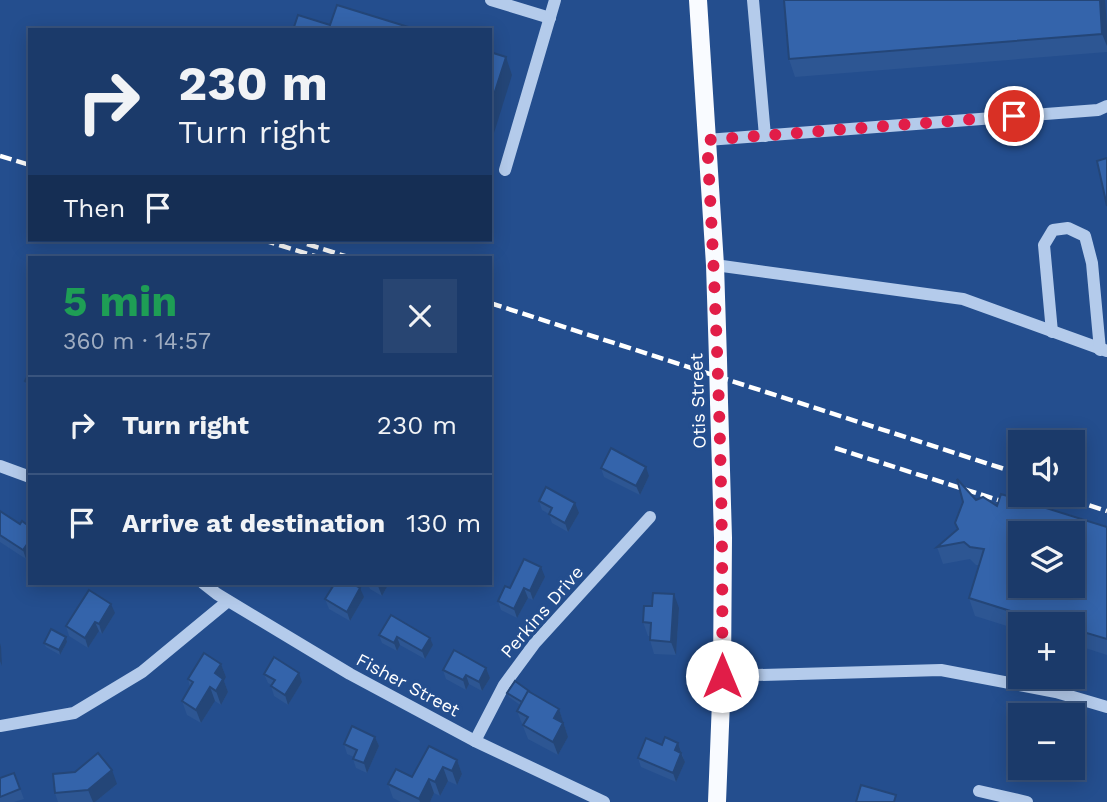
<!DOCTYPE html>
<meta charset="utf-8">
<style>
body{margin:0;font-family:"Work Sans",sans-serif;background:#284572;color:#f1f3f6;height:100vh;display:flex;flex-direction:column;font-size:26px;white-space:nowrap}
*{box-sizing:border-box;margin:0}
p{font-size:23px;color:#a0adc1}
.icon{flex:none;width:38px;height:38px;fill:none;stroke:currentColor;stroke-width:2;stroke-linecap:round;stroke-linejoin:round}
.map{position:relative;flex:1;overflow:hidden}
.sheet{position:absolute;left:28px;top:256px;width:464px;height:329px;display:flex;flex-direction:column;background:#1b3a6a;border-radius:0px;box-shadow:0 4px 18px #0003,0 0 0 2px #39547e}
.sheet>*{flex:none}
.banner{position:absolute;left:28px;top:28px;width:464px;height:214px;border-radius:0px;box-shadow:0 4px 18px #0003,0 0 0 2px #39547e;background:#1b3a6a;color:#f1f3f6;overflow:hidden}
.fabs{position:absolute;left:1008px;top:430px;display:grid;gap:14px}
.fabs a{display:grid;place-items:center;width:77px;height:77px;border-radius:0px;background:#1b3a6a;box-shadow:0 4px 18px #0003,0 0 0 2px #39547e;font-size:35px}
.pin{position:absolute;display:grid;place-items:center;width:60px;height:60px;color:#fff;margin:-30px;border:4px solid #fff;border-radius:50%;box-shadow:0 2px 7px #0007}
.me{position:absolute;width:77px;margin:-38px;rotate:0deg;stroke-linejoin:round;filter:drop-shadow(0 0 5px #0008)}
.turn{display:flex;align-items:center;gap:24px;height:147px;padding:0 35px;font-size:32px}
.turn .icon{width:91px;height:91px;stroke-width:2.5}
.turn b{display:block;font-size:49px;line-height:60px}
.then{display:flex;align-items:center;height:66px;padding:0 35px;background:#0003;gap:14px;font-size:26px}
.round{display:grid;place-items:center;flex:none;width:74px;height:74px;border-radius:0px;background:#284572}
.overview{display:flex;align-items:center;justify-content:space-between;height:119px;padding:0 35px}
h1{font-size:42px;font-weight:700;line-height:52px;color:#1e9e55}
ul{padding:0;list-style:none}
li{display:flex;align-items:center;gap:21px;height:98px;padding:0 35px;border-top:2px solid #39547e}
li div{flex:1}
li b{display:block;font-size:26px}
li em{font-style:normal}
.map>svg:first-child{display:block}
.lines{fill:none;stroke-linecap:round;stroke-linejoin:round}
.minor{stroke:#b4cbeb;stroke-width:12}
.major{stroke:#f9fbff;stroke-width:18}
.rail{stroke:#fff;stroke-width:4.5;stroke-dasharray:12 5;stroke-linecap:butt}
.major-bridge{stroke:#f9fbff;stroke-width:18}
.wall{fill:#2d5693}
.shaded-wall{fill:#244678}
.building{fill:#3464ab;stroke:#244678;stroke-width:2;fill-rule:evenodd}
.route{stroke:#e11d48;stroke-width:12;stroke-dasharray:0 21.6}
.labels{text-anchor:middle;stroke-width:7;stroke-linejoin:round;paint-order:stroke}
.street-label{font-size:18px;fill:#fff;stroke:#244e8e}
</style>
<div class="map">
<svg width="1107" height="802" viewBox="0 0 1107 802">
<rect width="100%" height="100%" fill="#244e8e"/>
<g class="lines">
<!-- minor -->
<g class="minor">
<path d="M491,0l59,18"/>
<path d="M753,0l12,136"/>
<path d="M707,140l391,-30 9,-4"/>
<path d="M505,170l50,-170"/>
<path d="M715,265l248,34 144,52"/>
<path d="M1052,332l-8,-87 9,-15 15,-2 17,8 7,27 8,87"/>
<path d="M0,466l30,11"/>
<path d="M203,583l14,11 133,80 125,67 129,61"/>
<path d="M722,676l219,-6 115,22 51,15"/>
<path d="M0,726l74,-13 68,-41 86,-71"/>
<path d="M475,741l29,-56 31,-42 115,-126"/>
<path d="M979,791l48,11"/>
</g>
<!-- major -->
<g class="major">
<path d="M698,0l17,265 3,95"/>
<path d="M717,802l5,-126 1,-138 -4,-136"/>
</g>
<!-- rail -->
<g class="rail">
<path d="M0,156l30,9"/>
<path d="M263,240l55,17"/>
<path d="M307,244l41,13"/>
<path d="M490,303l530,171"/>
<path d="M835,448l182,58"/>
<path d="M1057,495l50,16"/>
</g>
<!-- major-bridge -->
<path class="major-bridge" d="M718,360l1,42"/>
</g>
<!-- wall -->
<g class="wall">
<path d="M1107,27v25l-312,25 -6,-18z"/>
<path d="M30,371v20h-2l-3,-10z"/>
<path d="M601,468l48,8 -9,19 -36,-18z"/>
<path d="M976,500l21,6 110,21v128l-34,-11v-19h-53v5l-45,-14 -6,-18 10,-33h-3l-6,-6 -27,5 -6,-17 20,-18z"/>
<path d="M539,501l40,12 -11,19 -16,-9 -3,-9 -7,-4z"/>
<path d="M0,511l20,13 10,3v27l-4,5 -26,-17z"/>
<path d="M545,577l-12,23 -5,-2 -11,20 -16,-8 -3,-9 12,-13z"/>
<path d="M367,583h22l-7,13 -12,-7z"/>
<path d="M364,597l-14,24 -21,-12 -4,-10z"/>
<path d="M679,608l-3,47 -22,-1 -4,-14v-4h-2l-5,-14z"/>
<path d="M115,613l-13,21 -3,-3 -11,17 -19,-12 -3,-10z"/>
<path d="M391,615l42,30 -8,14 -25,-14 -3,6 -15,-8 -3,-8z"/>
<path d="M66,637l1,5 -7,13 -14,-8 -2,-4z"/>
<path d="M221,664l5,13 -2,4 4,11 -7,13 -6,-4 -14,22 -14,-8 -5,-14 8,-14 -2,-8z"/>
<path d="M486,668l4,10 -8,13 -13,-7 -3,6 -20,-11 -3,-9z"/>
<path d="M264,674l38,8 -14,23 -14,-9 -3,-10 1,-1 -4,-2z"/>
<path d="M529,691l1,1 29,17 9,28 -10,18 -30,-16 -11,-28 3,-6 -11,-8 -2,-4z"/>
<path d="M375,737l4,9 -12,27 -11,-5 -3,-9 1,-2 -7,-3 -3,-10z"/>
<path d="M678,743l7,19 -9,20 -35,-15 -3,-9 24,-13z"/>
<path d="M457,760l5,14 -5,11 -9,-4 -8,15 -6,-3 -4,9h-29l-8,-4 -5,-14 24,-7z"/>
<path d="M14,773l10,26 -10,3h-14v-24z"/>
<path d="M117,784l-22,18h-37l-3,-9z"/>
</g>
<!-- shaded-wall -->
<g class="shaded-wall">
<path d="M1100,0h5l2,27v19l-5,-12z"/>
<path d="M506,57l6,18 -22,71v-39z"/>
<path d="M646,467l3,9 -9,19 -4,-9z"/>
<path d="M575,503l4,10 -11,19 -3,-9z"/>
<path d="M30,540v14l-4,5 -3,-9z"/>
<path d="M541,567l4,10 -12,23 -3,-9z"/>
<path d="M380,583h9l-7,13 -4,-10z"/>
<path d="M360,588l4,9 -14,24 -3,-9z"/>
<path d="M524,588l4,10 -11,20 -3,-9z"/>
<path d="M674,594l5,14 -3,47 -5,-13z"/>
<path d="M111,604l4,9 -13,21 -3,-10z"/>
<path d="M95,622l4,9 -11,17 -3,-10z"/>
<path d="M66,637l1,5 -7,13 -1,-5z"/>
<path d="M397,637l3,8 -3,6 -3,-8z"/>
<path d="M430,638l3,7 -8,14 -3,-8z"/>
<path d="M0,643l1,4 1,19 -2,-5z"/>
<path d="M221,664l5,13 -2,4 4,11 -7,13 -5,-14 -1,-18z"/>
<path d="M486,668l4,10 -8,13 -3,-9z"/>
<path d="M299,673l3,9 -14,23 -3,-10z"/>
<path d="M466,675l3,9 -3,6 -3,-10z"/>
<path d="M210,687l5,14 -14,22 -5,-13z"/>
<path d="M559,709l9,28 -10,18 -5,-13 1,-24z"/>
<path d="M375,737l4,9 -12,27 -3,-10z"/>
<path d="M678,743l3,9 -3,7 -3,-9z"/>
<path d="M681,753l4,9 -9,20 -3,-9z"/>
<path d="M457,760l5,14 -5,11 -5,-14z"/>
<path d="M443,767l5,14 -8,15 -5,-14z"/>
<path d="M112,770l5,14 -22,18h-2l-5,-12z"/>
<path d="M429,779l5,14 -4,9h-10l-1,-3z"/>
</g>
<!-- building -->
<g class="building">
<path d="M784,0h316l2,34 -313,25z"/>
<path d="M337,5l81,25h-125l5,-15 32,10z"/>
<path d="M490,52l16,5 -16,50z"/>
<path d="M1107,158v48l-10,-45z"/>
<path d="M30,371v13l-5,-3z"/>
<path d="M611,448l35,19 -10,19 -35,-18z"/>
<path d="M957,479l19,21 7,-3 14,9 4,-12 106,33v112l-34,-10v-4h-13l-40,-13v2l-51,-16 15,-49 -14,-2 -6,-5 -27,5 21,-18 -3,-6 8,-21zM1020,534h53v52h-53z"/>
<path d="M546,487l29,16 -10,20 -16,-9 3,-6 -13,-7z"/>
<path d="M0,511l20,13 2,-3 8,6v13l-7,10 -23,-15z"/>
<path d="M524,559l17,8 -11,24 -6,-3 -10,21 -16,-8 7,-15 5,2z"/>
<path d="M335,583h16l9,5 -13,24 -22,-13z"/>
<path d="M89,590l22,14 -12,20 -4,-2 -10,16 -19,-12z"/>
<path d="M653,593l21,1 -3,48 -21,-2 1,-17 -8,-1 1,-16h8z"/>
<path d="M391,615l39,23 -8,13 -25,-14 -3,6 -15,-8z"/>
<path d="M51,629l15,8 -7,13 -15,-7z"/>
<path d="M454,650l32,18 -7,14 -13,-7 -3,5 -20,-10z"/>
<path d="M204,653l17,11 -6,9 8,6 -7,12 -6,-4 -14,23 -14,-9 11,-19 -5,-3z"/>
<path d="M274,657l25,16 -14,22 -14,-9 4,-6 -11,-6z"/>
<path d="M515,681l14,10 -7,11 -15,-9z"/>
<path d="M528,691l31,18 -5,9 9,5 -10,19 -30,-17 5,-8 -11,-6z"/>
<path d="M352,726l23,11 -11,26 -11,-4 4,-9 -13,-6z"/>
<path d="M665,737l13,6 -3,7 6,3 -8,20 -35,-15 8,-20 16,7z"/>
<path d="M429,746l28,14 -5,11 -9,-4 -8,15 -6,-3 -10,20 -31,-15 8,-15 16,8z"/>
<path d="M98,753l14,17 -24,20 -33,3 -2,-19 22,-2z"/>
<path d="M14,773l6,16 -20,8v-19z"/>
<path d="M861,785l35,10 -2,7h-38z"/>
</g>
<g class="lines">
<!-- route -->
<path class="route" d="M722,676c2,-179 -5,-357 -15,-536l307,-24"/>
</g>
<g class="labels">
<!-- street labels -->
<g class="street-label">
<text transform="translate(698 401) rotate(-92)" y="6">Otis Street</text>
<text transform="translate(542 612) rotate(-49)" y="6">Perkins Drive</text>
<text transform="translate(408 685) rotate(28)" y="6">Fisher Street</text>
</g>
</g>
</svg>
<div class="fabs">
<a><svg class="icon" aria-label="sound" viewBox="0 0 24 24"><path d="M4 9h4l5-4v14l-5-4H4zM17 9q2 3 0 6"/></svg></a>
<a><svg class="icon" aria-label="layers" viewBox="0 0 24 24"><path d="M12 4l9 5-9 5-9-5zM3 14l9 5 9-5"/></svg></a>
<a>+</a>
<a>−</a>
</div>
<div class="pin" style="left:1014px;top:116px;background:#d93025"><svg class="icon" aria-label="arrive" viewBox="0 0 24 24"><path d="M6 21V4h12l-3 4 3 4H6"/></svg></div>
<svg class="me" style="left:722px;top:676px" viewBox="-20 -20 40 40"><circle r="19" fill="#fff"/><path d="M0-13L10 11 0 6-10 11z" fill="#e11d48"/></svg>
<div class="banner">
<div class="turn"><svg class="icon" aria-label="right" viewBox="0 0 24 24"><path d="M7 20v-9h11M14 6l5 5-5 5"/></svg><div><b>230 m</b>Turn right</div></div>
<div class="then">Then<svg class="icon" aria-label="arrive" viewBox="0 0 24 24"><path d="M6 21V4h12l-3 4 3 4H6"/></svg></div>
</div>
<section class="sheet">
<div class="overview"><div><h1>5 min</h1><p>360 m · 14:57</p></div><a class="round"><svg class="icon" aria-label="close" viewBox="0 0 24 24"><path d="M6 6l12 12M18 6L6 18"/></svg></a></div>
<ul>
<li><svg class="icon" aria-label="right" viewBox="0 0 24 24"><path d="M7 20v-9h11M14 6l5 5-5 5"/></svg><div><b>Turn right</b></div><em>230 m</em></li>
<li><svg class="icon" aria-label="arrive" viewBox="0 0 24 24"><path d="M6 21V4h12l-3 4 3 4H6"/></svg><div><b>Arrive at destination</b></div><em>130 m</em></li>
</ul>
</section>
</div>
